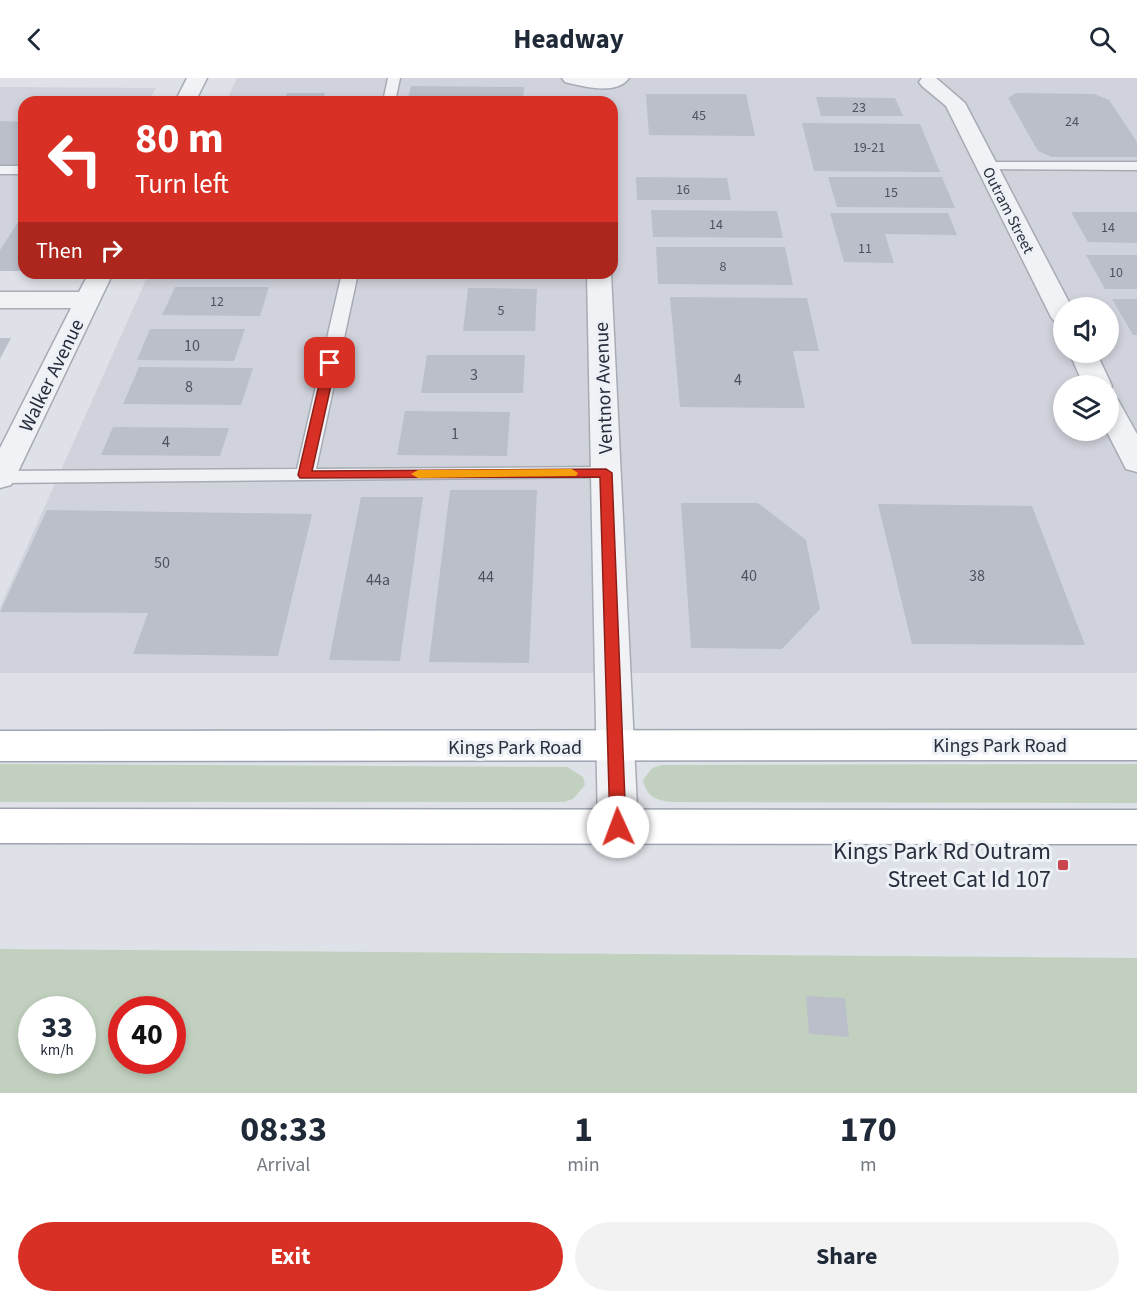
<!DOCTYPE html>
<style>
body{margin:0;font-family:"Source Sans 3",sans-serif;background:#f2f2f3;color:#1f2937;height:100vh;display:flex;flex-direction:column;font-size:22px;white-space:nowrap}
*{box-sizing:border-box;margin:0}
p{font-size:20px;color:#747a83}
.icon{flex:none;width:33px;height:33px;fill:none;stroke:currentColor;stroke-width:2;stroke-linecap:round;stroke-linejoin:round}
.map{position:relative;height:1015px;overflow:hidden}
.panel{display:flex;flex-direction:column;background:#fff;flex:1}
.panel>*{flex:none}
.banner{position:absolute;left:18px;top:18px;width:600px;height:183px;border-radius:18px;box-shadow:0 3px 9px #0003;background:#d93025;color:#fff;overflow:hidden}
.controls{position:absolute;left:1053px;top:219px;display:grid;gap:12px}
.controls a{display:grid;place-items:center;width:66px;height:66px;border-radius:50%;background:#fff;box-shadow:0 3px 9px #0003;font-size:30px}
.speed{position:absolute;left:18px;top:918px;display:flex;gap:12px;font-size:30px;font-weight:700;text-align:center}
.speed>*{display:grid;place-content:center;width:78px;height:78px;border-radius:50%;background:#fff;box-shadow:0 3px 9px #0003;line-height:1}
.speed small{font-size:15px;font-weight:400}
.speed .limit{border:9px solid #d22;background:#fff;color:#111}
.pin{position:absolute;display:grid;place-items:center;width:51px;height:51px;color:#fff;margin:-26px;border-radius:12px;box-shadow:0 3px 9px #0006}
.me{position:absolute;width:66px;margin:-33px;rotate:358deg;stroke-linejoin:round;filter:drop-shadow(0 0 4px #0008)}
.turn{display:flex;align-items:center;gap:21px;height:126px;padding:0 18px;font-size:27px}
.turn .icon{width:78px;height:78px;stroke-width:2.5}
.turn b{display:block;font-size:42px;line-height:51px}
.then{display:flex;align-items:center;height:57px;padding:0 18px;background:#0003;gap:12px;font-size:22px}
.eta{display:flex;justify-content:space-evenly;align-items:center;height:102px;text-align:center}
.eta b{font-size:36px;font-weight:700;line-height:42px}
.primary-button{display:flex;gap:12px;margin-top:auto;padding:12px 18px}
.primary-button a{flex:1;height:69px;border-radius:36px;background:#d93025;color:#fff;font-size:24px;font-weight:700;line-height:69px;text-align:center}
.primary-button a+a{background:#f2f2f3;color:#1f2937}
header{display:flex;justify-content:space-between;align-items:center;height:78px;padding:0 18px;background:#fff;font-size:27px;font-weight:700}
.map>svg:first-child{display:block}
.built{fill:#d0d3dc;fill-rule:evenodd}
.green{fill:#c2d1bf;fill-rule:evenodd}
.building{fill:#bbbfca}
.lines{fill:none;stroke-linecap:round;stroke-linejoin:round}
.service-casing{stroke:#a7abb4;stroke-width:3}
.minor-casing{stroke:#a7abb4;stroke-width:3}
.tertiary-casing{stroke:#a7abb4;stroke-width:3}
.primary-casing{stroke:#9ea4b2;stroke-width:3}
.service{fill:#f0f2f5;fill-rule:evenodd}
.minor{fill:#f0f2f5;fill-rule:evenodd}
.tertiary{fill:#f0f2f5;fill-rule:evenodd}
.primary{fill:#fff;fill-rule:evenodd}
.route{fill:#d93025;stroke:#8d1f18;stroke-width:1.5}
.slow{fill:#f59e0b}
.poi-dot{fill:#c9464e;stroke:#edf0f5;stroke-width:2}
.labels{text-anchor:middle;stroke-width:6;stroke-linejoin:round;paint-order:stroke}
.far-number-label{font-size:14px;fill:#4d5260}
.far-street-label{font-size:16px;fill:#282e3d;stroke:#edf0f5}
.number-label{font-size:16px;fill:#4d5260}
.street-label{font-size:20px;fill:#282e3d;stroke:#edf0f5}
.near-poi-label{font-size:24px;fill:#282e3d;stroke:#edf0f5;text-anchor:end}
</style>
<header><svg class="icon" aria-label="back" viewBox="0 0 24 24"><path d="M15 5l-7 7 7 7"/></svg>Headway<svg class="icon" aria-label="search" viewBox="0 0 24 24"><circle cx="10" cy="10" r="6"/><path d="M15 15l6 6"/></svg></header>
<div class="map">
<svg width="1137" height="1015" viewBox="0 0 1137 1015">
<rect width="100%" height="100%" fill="#dee1e7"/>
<!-- built -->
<g class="built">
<path d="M237,0h900v595h-1137v-66l149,-334h463v-171h-386zM1064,230h44v44h-44zM1064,308h44v44h-44z"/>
<path d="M0,9l156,1 -8,14h-124v168h-24z"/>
</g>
<!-- green -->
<g class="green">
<path d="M0,686l567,3 16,10 2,8 -12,14 -9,3h-564z"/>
<path d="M1137,686v39l-464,-1c-15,-1 -27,-5 -30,-22l9,-12 10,-3z"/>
<path d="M0,871l1137,9v135h-1137zM32,932h50v50h-50zM122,932h50v50h-50z"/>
</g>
<!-- building -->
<g class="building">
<path d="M411,8l113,1 -1,15h-116z"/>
<path d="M287,15h38l-3,9h-39z"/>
<path d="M1016,15l78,1 15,6 28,42v15h-85l-14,-6 -30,-53z"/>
<path d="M646,16h100l9,42 -106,-1z"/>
<path d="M816,19l79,1 8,18h-82z"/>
<path d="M329,20l44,1 -1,3h-44z"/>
<path d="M240,21h39l-1,3h-40z"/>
<path d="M0,43l24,1v43h-24z"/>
<path d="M802,45l118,1 20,48 -126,-1z"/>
<path d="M636,99l91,1 4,22h-94z"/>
<path d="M828,99h114l13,31 -118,-1z"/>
<path d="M651,132l126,1 6,27 -130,-1z"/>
<path d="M1071,134h66v31l-49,-1z"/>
<path d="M24,135v58h-24v-21z"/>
<path d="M830,135h118l9,22 -72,-1 9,29 -50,-1z"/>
<path d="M656,169h129l8,38 -135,-1z"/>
<path d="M1086,177h51v34h-32z"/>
<path d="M175,209h94l-9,29 -98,-1z"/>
<path d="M468,210l69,1 -2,42h-72z"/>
<path d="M670,219l137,1 12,53h-26l12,57 -125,-1z"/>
<path d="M1112,221h25v36h-4z"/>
<path d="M150,251h95l-11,32 -97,-1z"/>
<path d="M0,260h11l-11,21z"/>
<path d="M427,277h98l-2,38h-102z"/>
<path d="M139,289l114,1 -12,37 -118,-1z"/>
<path d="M405,333l105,1 -3,44 -110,-1z"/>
<path d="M113,349l116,1 -9,28 -119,-1z"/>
<path d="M450,412h87l-8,173 -100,-1z"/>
<path d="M361,419h62l-23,164 -71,-1z"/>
<path d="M681,425h77l48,37 14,69 -38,40 -91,-1z"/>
<path d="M878,426l154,2 53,139 -173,-1z"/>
<path d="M47,432l265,4 -34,142 -145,-2 15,-41 -148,-1z"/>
<path d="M806,918l39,2 4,39 -40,-3z"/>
</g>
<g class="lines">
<!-- service casing -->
<g class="service-casing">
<g id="service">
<path d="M388,0h12l-5,24h-12z"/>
<path d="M987,84h150v8l-155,-1v-6z"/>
<rect x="0" y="88" width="24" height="8"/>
<path d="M342,195h16l-42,196 290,-2 7,2 3,4 -3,4 -613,6v-12l297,-2z"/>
</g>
</g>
<!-- minor casing -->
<g class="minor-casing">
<g id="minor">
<path d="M187,0h20l-12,24h-20z"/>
<path d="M89,195h24l-98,205 -4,7 -11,3v-40l71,-140h-71v-16h79z"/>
</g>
</g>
<!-- tertiary casing -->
<g class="tertiary-casing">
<g id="tertiary">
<path d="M562,0h67c-13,18 -47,8 -64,4z"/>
<path d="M922,0h14l29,25 107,205h-8v17l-9,-3 -4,-5 -105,-211 -24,-20 -3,-4z"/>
<path d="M587,195h24l27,554 -6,12 -14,5 -14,-5 -6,-12z"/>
<path d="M1069,274h27l16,34 -4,5v-5h-24z"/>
<path d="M1108,319l10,3 19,34v38l-11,-3 -20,-39h2z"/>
</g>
</g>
<!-- primary casing -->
<g class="primary-casing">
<g id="primary">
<path d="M1137,652v30l-1137,1v-30z"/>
<path d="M0,731l1137,1v34l-1137,-1z"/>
</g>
</g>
<!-- service -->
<use href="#service" class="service"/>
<!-- minor -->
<use href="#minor" class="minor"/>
<!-- tertiary -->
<use href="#tertiary" class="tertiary"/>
<!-- primary -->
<use href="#primary" class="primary"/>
</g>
<!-- route -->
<path class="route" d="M330,281l6,4 -24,108 294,-2 6,4 14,354 -2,5h-12l-2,-5 -10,-350 -300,1 -2,-3 26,-112z"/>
<!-- slow -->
<path class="slow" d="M572,391l6,4 -2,3 -158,2 -7,-4 7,-4z"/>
<!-- markers -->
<rect class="poi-dot" x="1057" y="781" width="12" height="12" rx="3"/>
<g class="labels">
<!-- far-number labels -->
<g class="far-number-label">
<text x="859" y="34">23</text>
<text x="699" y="42">45</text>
<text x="1072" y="48">24</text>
<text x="869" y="74">19-21</text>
<text x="683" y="116">16</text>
<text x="891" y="119">15</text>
<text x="716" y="151">14</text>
<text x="1108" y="154">14</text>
<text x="865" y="175">11</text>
<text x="723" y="193">8</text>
<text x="1116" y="199">10</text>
<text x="217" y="228">12</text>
<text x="501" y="237">5</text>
</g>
<!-- far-street labels -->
<g class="far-street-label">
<text transform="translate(1009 132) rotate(63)" y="6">Outram Street</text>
</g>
<!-- number labels -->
<g class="number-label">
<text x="192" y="273">10</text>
<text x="474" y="302">3</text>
<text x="738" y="307">4</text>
<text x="189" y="314">8</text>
<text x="455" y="361">1</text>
<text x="166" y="369">4</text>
<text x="162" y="490">50</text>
<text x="749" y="503">40</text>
<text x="977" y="503">38</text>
<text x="486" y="504">44</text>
<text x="378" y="507">44a</text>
</g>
<!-- street labels -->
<g class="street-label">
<text transform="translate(51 297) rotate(-64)" y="7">Walker Avenue</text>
<text transform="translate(603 310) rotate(-92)" y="7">Ventnor Avenue</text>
<text x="1000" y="674">Kings Park Road</text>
<text x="515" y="676">Kings Park Road</text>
</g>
<!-- near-poi labels -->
<g class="near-poi-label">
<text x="1051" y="781">Kings Park Rd Outram<tspan x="1051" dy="28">Street Cat Id 107</tspan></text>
</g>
</g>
</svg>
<div class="controls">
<a><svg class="icon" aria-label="sound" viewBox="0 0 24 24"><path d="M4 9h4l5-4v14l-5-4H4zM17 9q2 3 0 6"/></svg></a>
<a><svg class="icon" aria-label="layers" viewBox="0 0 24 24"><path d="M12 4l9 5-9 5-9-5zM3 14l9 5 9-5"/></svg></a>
</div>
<div class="speed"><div>33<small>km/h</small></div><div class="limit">40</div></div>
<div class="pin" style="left:330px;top:285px;background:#d93025"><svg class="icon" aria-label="arrive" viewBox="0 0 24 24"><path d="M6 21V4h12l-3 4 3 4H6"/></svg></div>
<svg class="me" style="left:618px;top:749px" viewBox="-20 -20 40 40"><circle r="19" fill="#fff"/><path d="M0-13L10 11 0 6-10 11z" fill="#d93025"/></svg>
<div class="banner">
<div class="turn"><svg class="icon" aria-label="left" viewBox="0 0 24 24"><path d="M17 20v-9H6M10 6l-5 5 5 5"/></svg><div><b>80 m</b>Turn left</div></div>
<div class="then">Then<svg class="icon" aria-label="right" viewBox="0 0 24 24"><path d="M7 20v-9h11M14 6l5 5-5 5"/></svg></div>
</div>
</div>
<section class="panel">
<div class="eta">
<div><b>08:33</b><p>Arrival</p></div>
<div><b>1</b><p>min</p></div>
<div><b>170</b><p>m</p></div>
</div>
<div class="primary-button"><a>Exit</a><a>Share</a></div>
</section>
